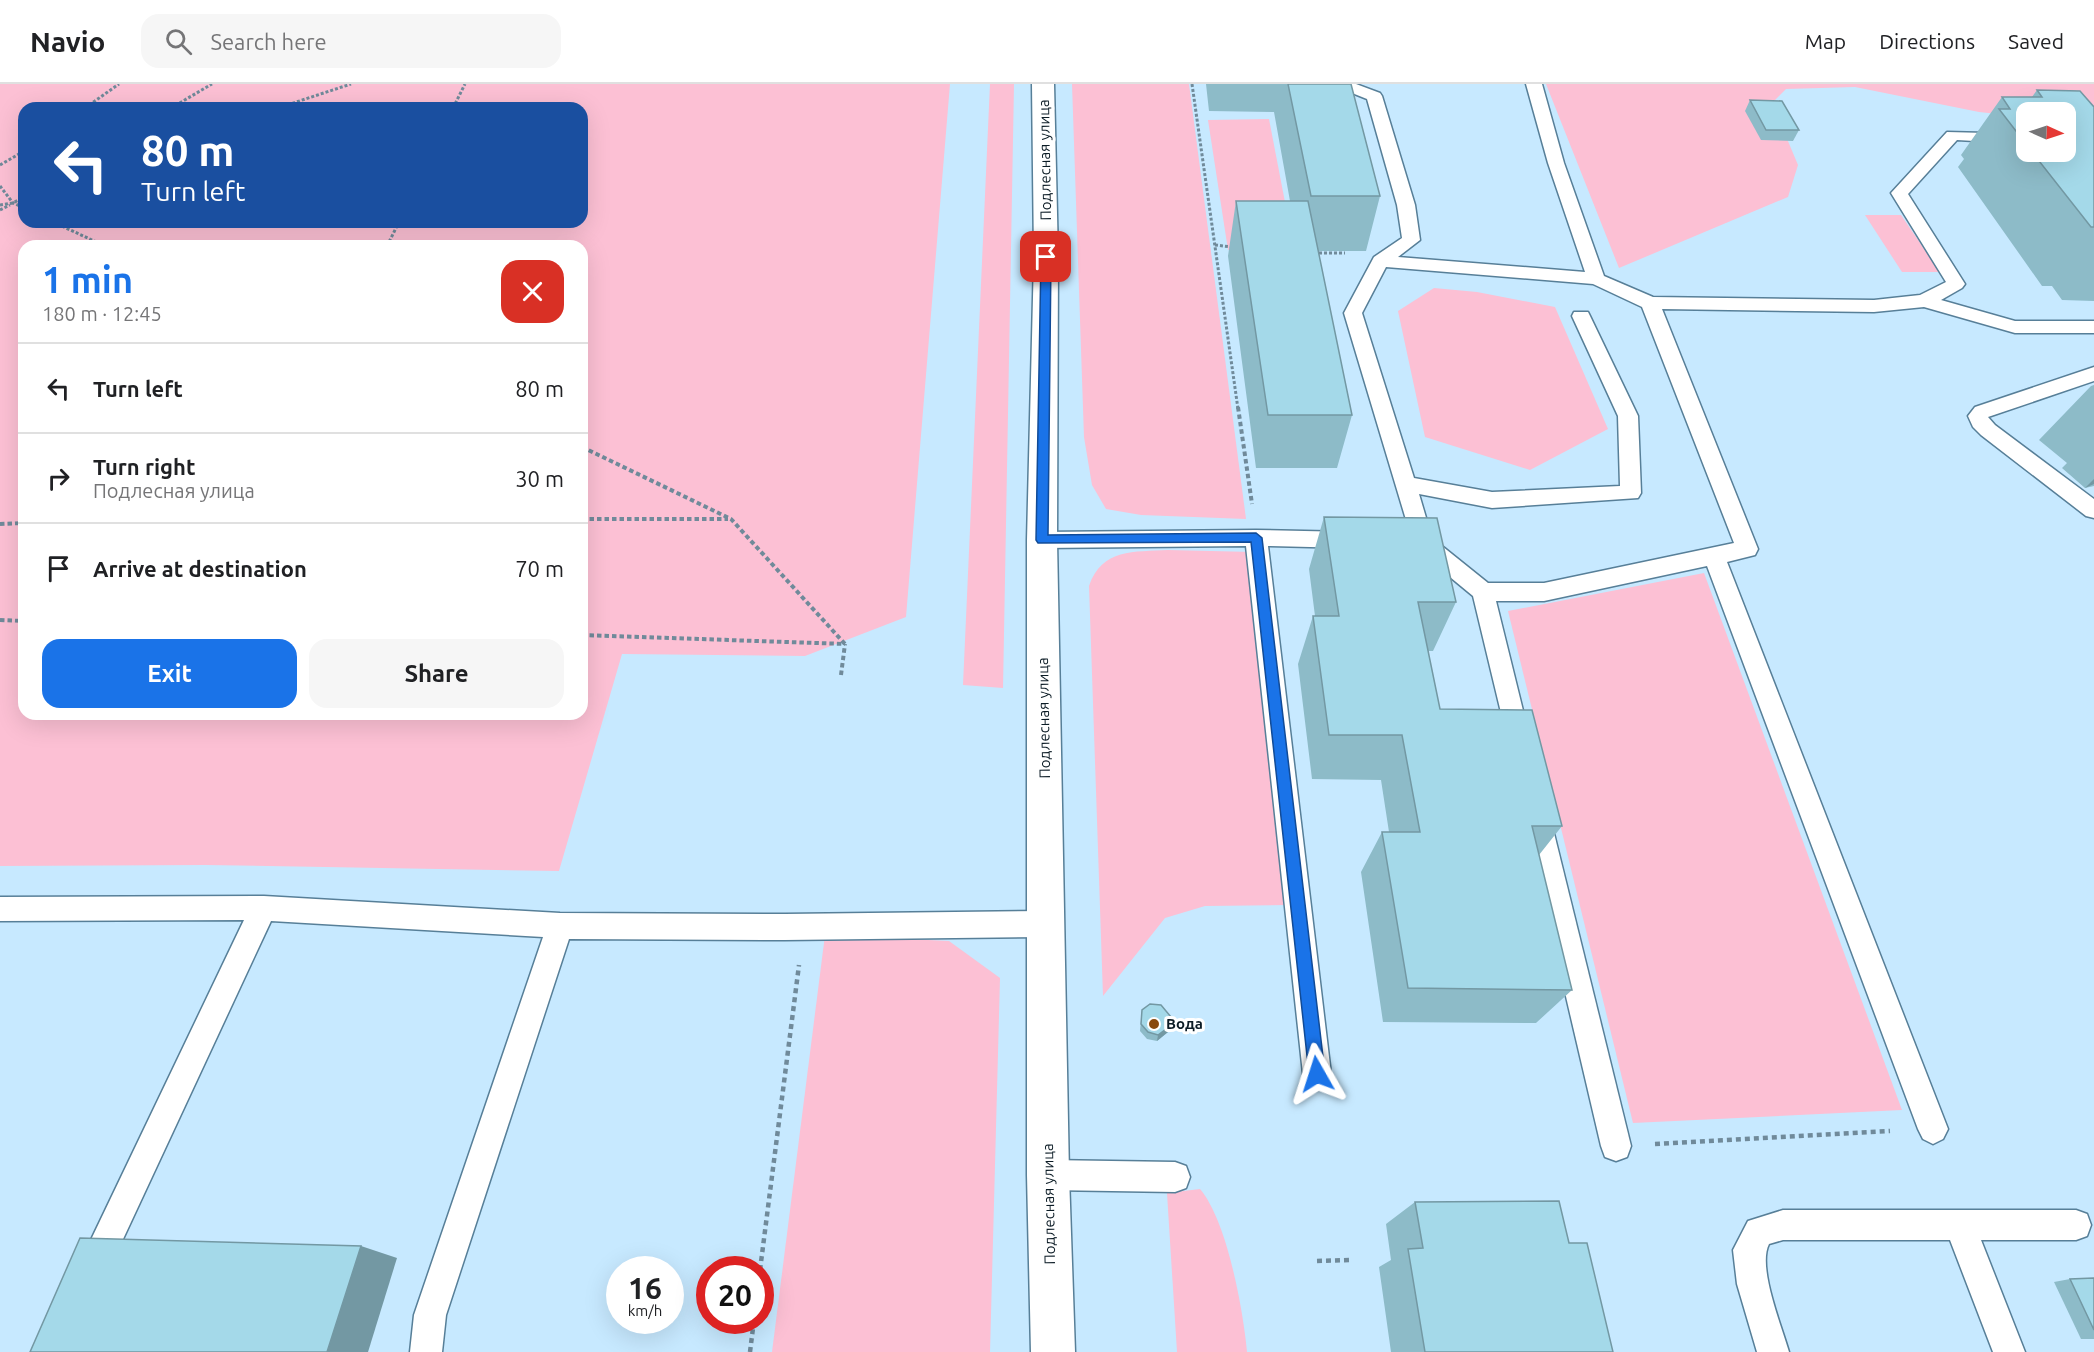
<!DOCTYPE html>
<meta charset="utf-8">
<style>
body{margin:0;font-family:Ubuntu,sans-serif;background:#f6f6f6;color:#202124;height:100vh;display:flex;flex-direction:column;font-size:22px;white-space:nowrap}
*{box-sizing:border-box;margin:0}
p{font-size:20px;color:#757577}
.icon{flex:none;width:33px;height:33px;fill:none;stroke:currentColor;stroke-width:2;stroke-linecap:round;stroke-linejoin:round}
.map{position:relative;flex:1;overflow:hidden}
.details{position:absolute;left:18px;top:156px;width:570px;height:480px;display:flex;flex-direction:column;background:#fff;border-radius:18px;box-shadow:0 6px 24px #0002}
.details>*{flex:none}
.banner{position:absolute;left:18px;top:18px;width:570px;height:126px;border-radius:18px;box-shadow:0 6px 24px #0002;background:#1a4fa0;color:#fff;overflow:hidden}
.needle{width:39px;rotate:93deg}
.controls{position:absolute;left:2016px;top:18px;display:grid;gap:12px}
.controls a{display:grid;place-items:center;width:60px;height:60px;border-radius:12px;background:#fff;box-shadow:0 6px 24px #0002;font-size:30px}
.speed{position:absolute;left:606px;top:1172px;display:flex;gap:12px;font-size:30px;font-weight:700;text-align:center}
.speed>*{display:grid;place-content:center;width:78px;height:78px;border-radius:50%;background:#fff;box-shadow:0 6px 24px #0002;line-height:1}
.speed small{font-size:15px;font-weight:400}
.speed .limit{border:9px solid #d22;background:#fff;color:#111}
.pin{position:absolute;display:grid;place-items:center;width:51px;height:51px;color:#fff;margin:-26px;border-radius:12px;box-shadow:0 3px 9px #0006}
.me{position:absolute;width:66px;margin:-33px;rotate:354deg;stroke-linejoin:round;filter:drop-shadow(0 0 4px #0008)}
.turn{display:flex;align-items:center;gap:21px;height:126px;padding:0 24px;font-size:27px}
.turn .icon{width:78px;height:78px;stroke-width:2.5}
.turn b{display:block;font-size:42px;line-height:51px}
.round{display:grid;place-items:center;flex:none;width:63px;height:63px;border-radius:18px;background:#f6f6f6}
.head{display:flex;align-items:center;justify-content:space-between;height:102px;padding:0 24px}
h1{font-size:36px;font-weight:600;line-height:45px;color:#1a73e8}
.primary-button{display:flex;gap:12px;margin-top:auto;padding:12px 24px}
.primary-button a{flex:1;height:69px;border-radius:18px;background:#1a73e8;color:#fff;font-size:24px;font-weight:600;line-height:69px;text-align:center}
.primary-button a+a{background:#f6f6f6;color:#202124}
ul{padding:0;list-style:none}
li{display:flex;align-items:center;gap:18px;height:90px;padding:0 24px;border-top:2px solid #e0e0e0}
li div{flex:1}
li b{display:block;font-size:22px}
li em{font-style:normal}
header{display:flex;align-items:center;gap:36px;box-sizing:border-box;height:84px;padding:0 30px;background:#fff;border-bottom:2px solid #e0e0e0}
header strong{font-size:28px}
nav{display:flex;gap:33px;margin-inline-start:auto;font-size:21px}
.search{width:420px;height:54px;background:#f6f6f6;display:flex;align-items:center;gap:15px;box-sizing:border-box;padding:0 21px;border-radius:18px;color:#757577;font-size:22px}
.map>svg:first-child{display:block}
.green{fill:#fcc0d4;fill-rule:evenodd}
.lines{fill:none;stroke-linecap:round;stroke-linejoin:round}
.lane-casing{stroke:#577f98;stroke-width:3}
.secondary-casing{stroke:#577f98;stroke-width:3}
.path-far2{stroke:#708a9a;stroke-width:3;stroke-dasharray:3 2;stroke-linecap:butt}
.path-far1{stroke:#708a9a;stroke-width:4;stroke-dasharray:4.5 3;stroke-linecap:butt}
.path{stroke:#708a9a;stroke-width:4.5;stroke-dasharray:5 4;stroke-linecap:butt}
.lane{fill:#fff;fill-rule:evenodd}
.secondary{fill:#fff;fill-rule:evenodd}
.wall{fill:#8dbbc8;fill-rule:evenodd}
.shaded-wall{fill:#7398a3}
.building{fill:#a4d9e9;stroke:#7398a3;stroke-width:1.5}
.route{fill:#1a73e8;stroke:#114b97;stroke-width:1.5}
.poi-dot{fill:#88490d;stroke:#fff;stroke-width:2}
.labels{text-anchor:middle;stroke-width:6;stroke-linejoin:round;paint-order:stroke}
.street-label{font-size:15px;fill:#0b1b25;stroke:#fff}
.poi-label{font-size:15px;font-weight:bold;fill:#0b1b25;stroke:#fff;text-anchor:start}
</style>
<header>
<strong>Navio</strong>
<div class="search"><svg class="icon" aria-label="search" viewBox="0 0 24 24"><circle cx="10" cy="10" r="6"/><path d="M15 15l6 6"/></svg>Search here</div>
<nav><a>Map</a><a>Directions</a><a>Saved</a></nav>
</header>
<div class="map">
<svg width="2094" height="1268" viewBox="0 0 2094 1268">
<rect width="100%" height="100%" fill="#c7e9ff"/>
<!-- green -->
<g class="green">
<path d="M0,0h950l-44,533 -101,39 -183,-2 -63,217 -354,-6 -205,1zM24,24h558v114h-558zM24,162h558v468h-558z"/>
<path d="M990,0h24l-11,604 -40,-3z"/>
<path d="M1072,0h117l57,435 -105,-4 -35,-6 -14,-24 -8,-48z"/>
<path d="M1546,0h548v41l-28,-13h-40v5l-47,-5 -124,-25 -69,2 -14,14 26,62 -10,32 -169,71z"/>
<path d="M1269,35l25,130 -66,1 -20,-130z"/>
<path d="M1865,131h36l39,57h-38z"/>
<path d="M1434,204l43,4 78,15 53,122 -78,41 -105,-33 -27,-126z"/>
<path d="M1168,466l85,2 35,353 -83,1 -40,12 -62,78 -14,-410c13,-38 45,-34 79,-36z"/>
<path d="M1704,489l198,537 -269,13 -125,-512z"/>
<path d="M825,851l124,6 51,37 -10,374h-218z"/>
<path d="M1200,1105c27,32 43,120 47,163h-70l-10,-159z"/>
</g>
<g class="lines">
<!-- lane casing -->
<g class="lane-casing">
<g id="lane">
<path d="M1334,0h22l24,9 2,3 33,109 5,35 -22,17 187,15 -37,-109 -22,-79h16l22,79 40,113 49,21 221,3 46,-5 26,-13 -55,-89 56,-61 79,2v10l-69,-4 -49,54 57,90 -3,4 -21,12 74,21h79v12h-79l-91,-26 -50,5 -212,-3 96,240 -3,6 -28,7 221,567 -5,10 -10,5 -10,-5 -5,-10 -211,-563 -163,35h-48l34,138 -3,7 -9,3 -9,-3 -36,-150 -57,-47 -12,-2 -3,-6 3,-6 6,-2 -66,-220 30,-56 28,-19 -5,-33 -30,-106 -30,-12zM1386,183l207,17 49,23 92,236 -190,40h-56l-56,-45 -13,-44 73,14 146,-10 3,-5 -3,-77 -48,-100 -2,-4h-14l-2,4 46,100 2,70 -128,6 -78,-14 -52,-165z"/>
<path d="M2094,283v14l-106,36 7,8 99,74v19l-8,-2 -105,-81 -8,-8 -5,-11 7,-9z"/>
<path d="M1256,446l94,2 8,2 3,6 -3,6 -8,2 -82,-2 63,528 -4,10 -10,4 -10,-4 -4,-10 -57,-528 -204,2 -8,-2 -3,-6 3,-6 8,-2z"/>
<path d="M1537,722l9,3 4,8 81,329 -4,11 -11,4 -11,-4 -4,-11 -77,-329 4,-8z"/>
<path d="M264,812l296,17 225,1 262,-3 9,4 4,9 -4,9 -9,4 -262,3 -216,-1 -123,376 -4,37h-32l4,-37 129,-378 -272,-16 -167,359 -11,5 -11,-5 -5,-11 167,-349 -244,1v-24z"/>
<path d="M1048,1076l127,2 11,4 4,11 -4,11 -11,4 -127,-2 -11,-4 -4,-11 4,-11z"/>
<path d="M1783,1126h293l11,4 4,11 -4,11 -11,4h-95l44,112h-32l-43,-112h-167l-14,4c-12,23 13,83 20,108h-32l-20,-68 -4,-34 15,-29z"/>
</g>
</g>
<!-- secondary casing -->
<g class="secondary-casing">
<path id="secondary" d="M1032,0h22l4,173 -1,283 12,635 6,177h-44l-4,-177v-635l7,-283z"/>
</g>
<!-- path-far2 -->
<g class="path-far2">
<path d="M1192,0l46,325"/>
<path d="M85,24l34,-24"/>
<path d="M171,24l41,-24"/>
<path d="M278,24l73,-24"/>
<path d="M453,24l12,-24"/>
<path d="M0,81l24,-14"/>
<path d="M0,102l13,17 11,5"/>
<path d="M0,121l13,-2 11,-6"/>
<path d="M0,126l10,-5"/>
<path d="M53,138l52,24"/>
<path d="M1215,161l17,2"/>
<path d="M387,162l12,-24"/>
<path d="M1314,169h31"/>
</g>
<!-- path-far1 -->
<g class="path-far1">
<path d="M1238,323l14,97"/>
<path d="M582,363l149,72 114,125"/>
<path d="M582,435h146"/>
<path d="M0,440l24,-1"/>
<path d="M0,536l24,1"/>
<path d="M582,551l263,9"/>
<path d="M841,591l4,-31"/>
</g>
<!-- path -->
<g class="path">
<path d="M1655,1060l235,-13"/>
<path d="M1317,1177l34,-1"/>
<path d="M760,1186l39,-305"/>
<path d="M750,1268l4,-32"/>
</g>
<!-- lane -->
<use href="#lane" class="lane"/>
<!-- secondary -->
<use href="#secondary" class="secondary"/>
</g>
<!-- wall -->
<g class="wall">
<path d="M1206,0h145l29,112 -14,55h-48l34,164 -15,53h-81l-28,-212 8,-55h54l-16,-89 -65,-1z"/>
<path d="M2037,6l57,17v194l-32,-1 -10,-14h-10l-84,-119 6,-8 -3,-4 41,-58h30zM2026,28l40,40h-40z"/>
<path d="M1750,16l49,30 -6,11 -32,-1 -16,-29z"/>
<path d="M2094,301v101l-9,2 -23,-20 5,-5 -28,-23 52,-54z"/>
<path d="M1324,433l132,85 -23,49h-5l12,58 122,117 -23,29 33,135 -36,33 -153,-1 -22,-150 21,-40h7l-8,-52 -69,-1 -14,-115 15,-48h2l-6,-47z"/>
<path d="M1142,926l28,16 -2,6 -11,9 -10,-2 -7,-8z"/>
<path d="M1415,1118l154,41 44,109h-222l-12,-85 12,-7 -5,-36z"/>
<path d="M2094,1194v61h-13l-27,-57 16,-3z"/>
</g>
<!-- shaded-wall -->
<g class="shaded-wall">
<path d="M2094,395v5l-9,4z"/>
<path d="M1170,942l-2,6 -11,9 1,-6z"/>
<path d="M361,1162l36,12 -29,94h-41z"/>
</g>
<!-- building -->
<g class="building">
<path d="M1288,0h63l29,112h-69z"/>
<path d="M2037,6l43,1 14,16v120h-3l-59,-75h34v-40h-40v32l-27,-35h11l-8,-12h40z"/>
<path d="M1750,16l32,1 17,29h-33z"/>
<path d="M1236,117h72l44,214h-84z"/>
<path d="M1324,433l113,1 19,84h-38l22,107 92,1 30,116h-30l40,164 -164,-2 -26,-156h38l-18,-97h-73l-16,-119h26z"/>
<path d="M1150,920l11,1 10,12 -1,9 -12,9 -10,-3 -7,-8 1,-14z"/>
<path d="M1559,1117l10,42h18l26,109h-188l-17,-103 15,-1 -8,-46z"/>
<path d="M80,1154l281,8 -34,106h-297z"/>
<path d="M2094,1194v52l-24,-51z"/>
</g>
<!-- route -->
<path class="route" d="M1046,170l5,3 -3,278 208,-2 6,5 63,536 -3,5 -5,3 -6,-3 -2,-5 -58,-532 -213,1 -2,-3 5,-283z"/>
<!-- markers -->
<circle class="poi-dot" cx="1154" cy="940" r="6"/>
<g class="labels">
<!-- street labels -->
<g class="street-label">
<text transform="translate(1045 76) rotate(-91)" y="5">Подлесная улица</text>
<text transform="translate(1044 634) rotate(-91)" y="5">Подлесная улица</text>
<text transform="translate(1049 1120) rotate(-91)" y="5">Подлесная улица</text>
</g>
<!-- poi labels -->
<g class="poi-label">
<text x="1166" y="945">Вода</text>
</g>
</g>
</svg>
<div class="controls">
<a><svg class="needle" viewBox="-14 -14 28 28"><path d="M0-13l5 13h-10z" fill="#e53935"/><path d="M0 13l5-13h-10z" fill="#757577"/></svg></a>
</div>
<div class="speed"><div>16<small>km/h</small></div><div class="limit">20</div></div>
<div class="pin" style="left:1046px;top:173px;background:#d93025"><svg class="icon" aria-label="arrive" viewBox="0 0 24 24"><path d="M6 21V4h12l-3 4 3 4H6"/></svg></div>
<svg class="me" style="left:1317px;top:990px" viewBox="-20 -20 40 40"><path d="M0-17L14 15 0 8-14 15z" fill="#1a73e8" stroke="#fff" stroke-width="4"/></svg>
<div class="banner">
<div class="turn"><svg class="icon" aria-label="left" viewBox="0 0 24 24"><path d="M17 20v-9H6M10 6l-5 5 5 5"/></svg><div><b>80 m</b>Turn left</div></div>
</div>
<section class="details">
<div class="head"><div><h1>1 min</h1><p>180 m · 12:45</p></div><a class="round" style="background:#d93025;color:#fff"><svg class="icon" aria-label="close" viewBox="0 0 24 24"><path d="M6 6l12 12M18 6L6 18"/></svg></a></div>
<ul>
<li><svg class="icon" aria-label="left" viewBox="0 0 24 24"><path d="M17 20v-9H6M10 6l-5 5 5 5"/></svg><div><b>Turn left</b></div><em>80 m</em></li>
<li><svg class="icon" aria-label="right" viewBox="0 0 24 24"><path d="M7 20v-9h11M14 6l5 5-5 5"/></svg><div><b>Turn right</b><p>Подлесная улица</p></div><em>30 m</em></li>
<li><svg class="icon" aria-label="arrive" viewBox="0 0 24 24"><path d="M6 21V4h12l-3 4 3 4H6"/></svg><div><b>Arrive at destination</b></div><em>70 m</em></li>
</ul>
<div class="primary-button"><a>Exit</a><a>Share</a></div>
</section>
</div>
